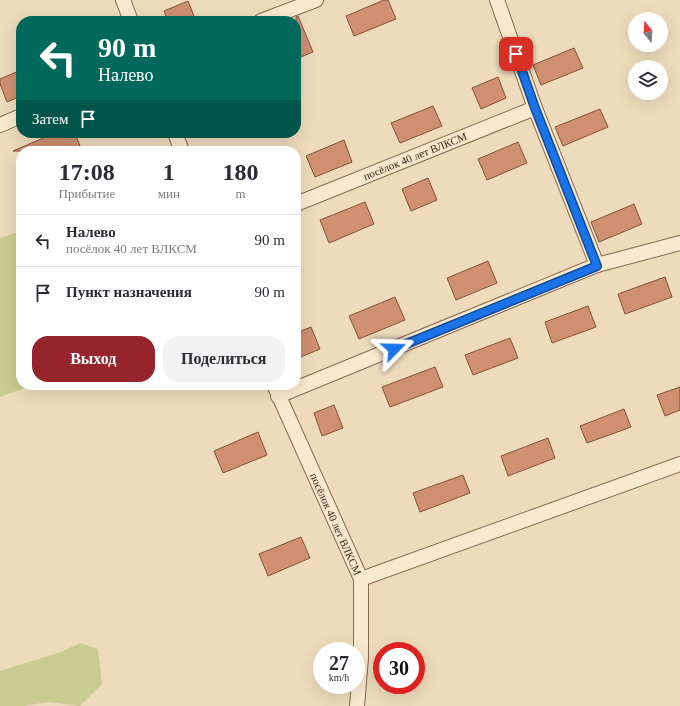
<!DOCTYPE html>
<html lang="ru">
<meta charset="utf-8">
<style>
body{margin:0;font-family:"Times New Roman",serif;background:#f2f2f3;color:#2b2b33;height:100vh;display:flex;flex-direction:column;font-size:15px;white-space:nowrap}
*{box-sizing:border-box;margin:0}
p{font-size:13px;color:#7c7c81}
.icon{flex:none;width:22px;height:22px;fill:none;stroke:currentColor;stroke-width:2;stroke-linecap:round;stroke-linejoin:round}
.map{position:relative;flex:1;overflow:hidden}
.panel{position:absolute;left:16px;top:146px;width:285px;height:244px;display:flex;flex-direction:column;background:#fff;border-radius:16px;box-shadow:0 4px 16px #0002}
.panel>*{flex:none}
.top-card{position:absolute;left:16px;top:16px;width:285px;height:122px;border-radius:16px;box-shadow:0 4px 16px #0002;background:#00695c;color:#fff;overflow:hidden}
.needle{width:26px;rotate:343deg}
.controls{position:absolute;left:628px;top:12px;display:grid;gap:8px}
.controls a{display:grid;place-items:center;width:40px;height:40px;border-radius:50%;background:#fff;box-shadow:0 4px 16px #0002;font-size:20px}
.speed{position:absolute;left:313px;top:642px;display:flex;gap:8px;font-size:20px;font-weight:700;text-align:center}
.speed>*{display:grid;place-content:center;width:52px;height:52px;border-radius:50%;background:#fff;box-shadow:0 4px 16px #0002;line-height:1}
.speed small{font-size:10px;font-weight:400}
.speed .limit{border:6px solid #d22;background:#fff;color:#111}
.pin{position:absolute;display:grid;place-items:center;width:34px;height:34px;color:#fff;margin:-17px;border-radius:8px;box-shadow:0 2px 6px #0006}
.me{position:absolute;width:44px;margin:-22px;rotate:68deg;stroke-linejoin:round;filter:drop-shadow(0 0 3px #0008)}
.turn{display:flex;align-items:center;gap:14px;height:84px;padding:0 16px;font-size:18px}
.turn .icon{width:52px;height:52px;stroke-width:2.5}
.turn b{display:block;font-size:28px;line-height:34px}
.then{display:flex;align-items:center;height:38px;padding:0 16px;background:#0003;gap:8px;font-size:15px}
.eta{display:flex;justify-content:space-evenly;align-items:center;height:68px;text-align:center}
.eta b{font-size:24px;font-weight:800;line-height:28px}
.cta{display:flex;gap:8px;margin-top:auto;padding:8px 16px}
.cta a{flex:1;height:46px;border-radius:16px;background:#96242d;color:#fff;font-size:16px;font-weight:800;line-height:46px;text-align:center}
.cta a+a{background:#f2f2f3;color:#2b2b33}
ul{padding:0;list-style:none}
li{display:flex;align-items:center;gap:12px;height:52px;padding:0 16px;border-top:1px solid #e1e1e2}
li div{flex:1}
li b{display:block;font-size:15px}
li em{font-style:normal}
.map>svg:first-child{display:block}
.green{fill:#c9cc90}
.building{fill:#ce9070;stroke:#85533a}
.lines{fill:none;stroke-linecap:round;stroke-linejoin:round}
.street-casing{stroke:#866b55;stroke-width:16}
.street{stroke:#f9e9ce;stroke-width:14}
.route-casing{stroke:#114b97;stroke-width:10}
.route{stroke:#1a73e8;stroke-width:7}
.labels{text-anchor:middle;stroke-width:3;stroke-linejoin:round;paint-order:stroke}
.street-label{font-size:11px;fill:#34251a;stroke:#f6e6cb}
</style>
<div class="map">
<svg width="680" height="706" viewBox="0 0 680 706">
<rect width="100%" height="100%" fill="#eedbbb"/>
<!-- green -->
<g class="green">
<path d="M21,231v154h12l-33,12v-159z"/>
<path d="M80,643l18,6 4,35 -22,22 -32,-4 -24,4h-24v-35l61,-19z"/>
</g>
<!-- building -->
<g class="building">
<path d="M384,0h4l8,19 -42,17 -8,-20z"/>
<path d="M188,1l8,20h-28l-4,-10z"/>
<path d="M298,16l15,36 -17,7v-42z"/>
<path d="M574,48l9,20 -42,17 -8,-20z"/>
<path d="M21,70v26l-14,6 -7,-18v-5z"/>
<path d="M498,77l8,21 -25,11 -9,-21z"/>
<path d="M433,106l9,20 -42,17 -9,-20z"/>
<path d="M600,109l8,18 -45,19 -8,-19z"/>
<path d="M55,133h20l7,18h-69z"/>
<path d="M344,140l8,22 -37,15 -9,-21z"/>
<path d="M518,142l9,21 -40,17 -9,-21z"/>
<path d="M428,178l9,22 -26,11 -9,-22z"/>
<path d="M365,202l9,22 -45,19 -9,-23z"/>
<path d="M634,204l8,20 -43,18 -8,-20z"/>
<path d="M488,261l9,22 -41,17 -9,-22z"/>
<path d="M665,277l7,20 -47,17 -7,-20z"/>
<path d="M395,297l10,23 -46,19 -10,-23z"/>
<path d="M588,306l8,21 -44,16 -7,-21z"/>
<path d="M311,327l9,22 -24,10v-26z"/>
<path d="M510,338l8,20 -45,17 -8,-20z"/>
<path d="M435,367l8,20 -53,20 -8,-20z"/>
<path d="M680,387v23l-15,6 -8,-21z"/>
<path d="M334,405l9,23 -21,8 -8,-23z"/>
<path d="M624,409l7,18 -44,16 -7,-17z"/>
<path d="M258,432l9,23 -44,18 -9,-22z"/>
<path d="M548,438l7,20 -47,18 -7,-20z"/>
<path d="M463,475l7,18 -50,19 -7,-19z"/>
<path d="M301,537l9,21 -42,18 -9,-22z"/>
</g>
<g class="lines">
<!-- street casing -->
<g class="street-casing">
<g id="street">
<path d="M123,0l8,21"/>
<path d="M497,0l38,108 62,157"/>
<path d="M261,21l55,-21"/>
<path d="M0,125l21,-9"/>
<path d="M175,133l7,18"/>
<path d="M296,204l239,-96"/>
<path d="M274,385l87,194v79l-4,48"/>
<path d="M278,396l319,-131 83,-22"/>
<path d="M361,579l319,-115"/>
</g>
</g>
<!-- street -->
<use href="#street" class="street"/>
</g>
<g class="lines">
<!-- route casing -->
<g class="route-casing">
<path id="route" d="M394,349l203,-83 -62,-158 -19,-54"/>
</g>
<!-- route -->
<use href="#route" class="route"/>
</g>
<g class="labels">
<!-- street labels -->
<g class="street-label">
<text transform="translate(415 156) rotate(-22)" y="4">посёлок 40 лет ВЛКСМ</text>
<text transform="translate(336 524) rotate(66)" y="4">посёлок 40 лет ВЛКСМ</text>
</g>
</g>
</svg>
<div class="controls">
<a><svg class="needle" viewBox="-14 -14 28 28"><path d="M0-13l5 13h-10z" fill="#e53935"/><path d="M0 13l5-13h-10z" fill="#7c7c81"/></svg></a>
<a><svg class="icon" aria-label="layers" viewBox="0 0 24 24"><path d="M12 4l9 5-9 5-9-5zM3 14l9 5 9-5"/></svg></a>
</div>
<div class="speed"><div>27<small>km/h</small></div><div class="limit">30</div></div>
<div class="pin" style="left:516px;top:54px;background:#d93025"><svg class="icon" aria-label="arrive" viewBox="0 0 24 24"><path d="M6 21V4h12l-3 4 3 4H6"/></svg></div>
<svg class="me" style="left:394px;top:349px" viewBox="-20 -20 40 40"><path d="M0-17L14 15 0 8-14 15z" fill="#1a73e8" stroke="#fff" stroke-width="4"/></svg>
<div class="top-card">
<div class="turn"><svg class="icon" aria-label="left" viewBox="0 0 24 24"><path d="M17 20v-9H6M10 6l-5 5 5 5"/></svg><div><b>90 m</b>Налево</div></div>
<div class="then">Затем<svg class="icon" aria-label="arrive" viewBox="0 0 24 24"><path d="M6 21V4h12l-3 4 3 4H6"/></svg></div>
</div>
<section class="panel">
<div class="eta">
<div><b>17:08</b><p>Прибытие</p></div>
<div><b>1</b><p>мин</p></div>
<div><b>180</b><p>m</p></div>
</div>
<ul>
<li><svg class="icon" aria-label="left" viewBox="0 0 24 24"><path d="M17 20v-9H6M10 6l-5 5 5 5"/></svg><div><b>Налево</b><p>посёлок 40 лет ВЛКСМ</p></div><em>90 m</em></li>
<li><svg class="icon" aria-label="arrive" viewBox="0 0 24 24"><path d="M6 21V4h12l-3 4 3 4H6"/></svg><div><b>Пункт назначения</b></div><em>90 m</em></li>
</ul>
<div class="cta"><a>Выход</a><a>Поделиться</a></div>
</section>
</div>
